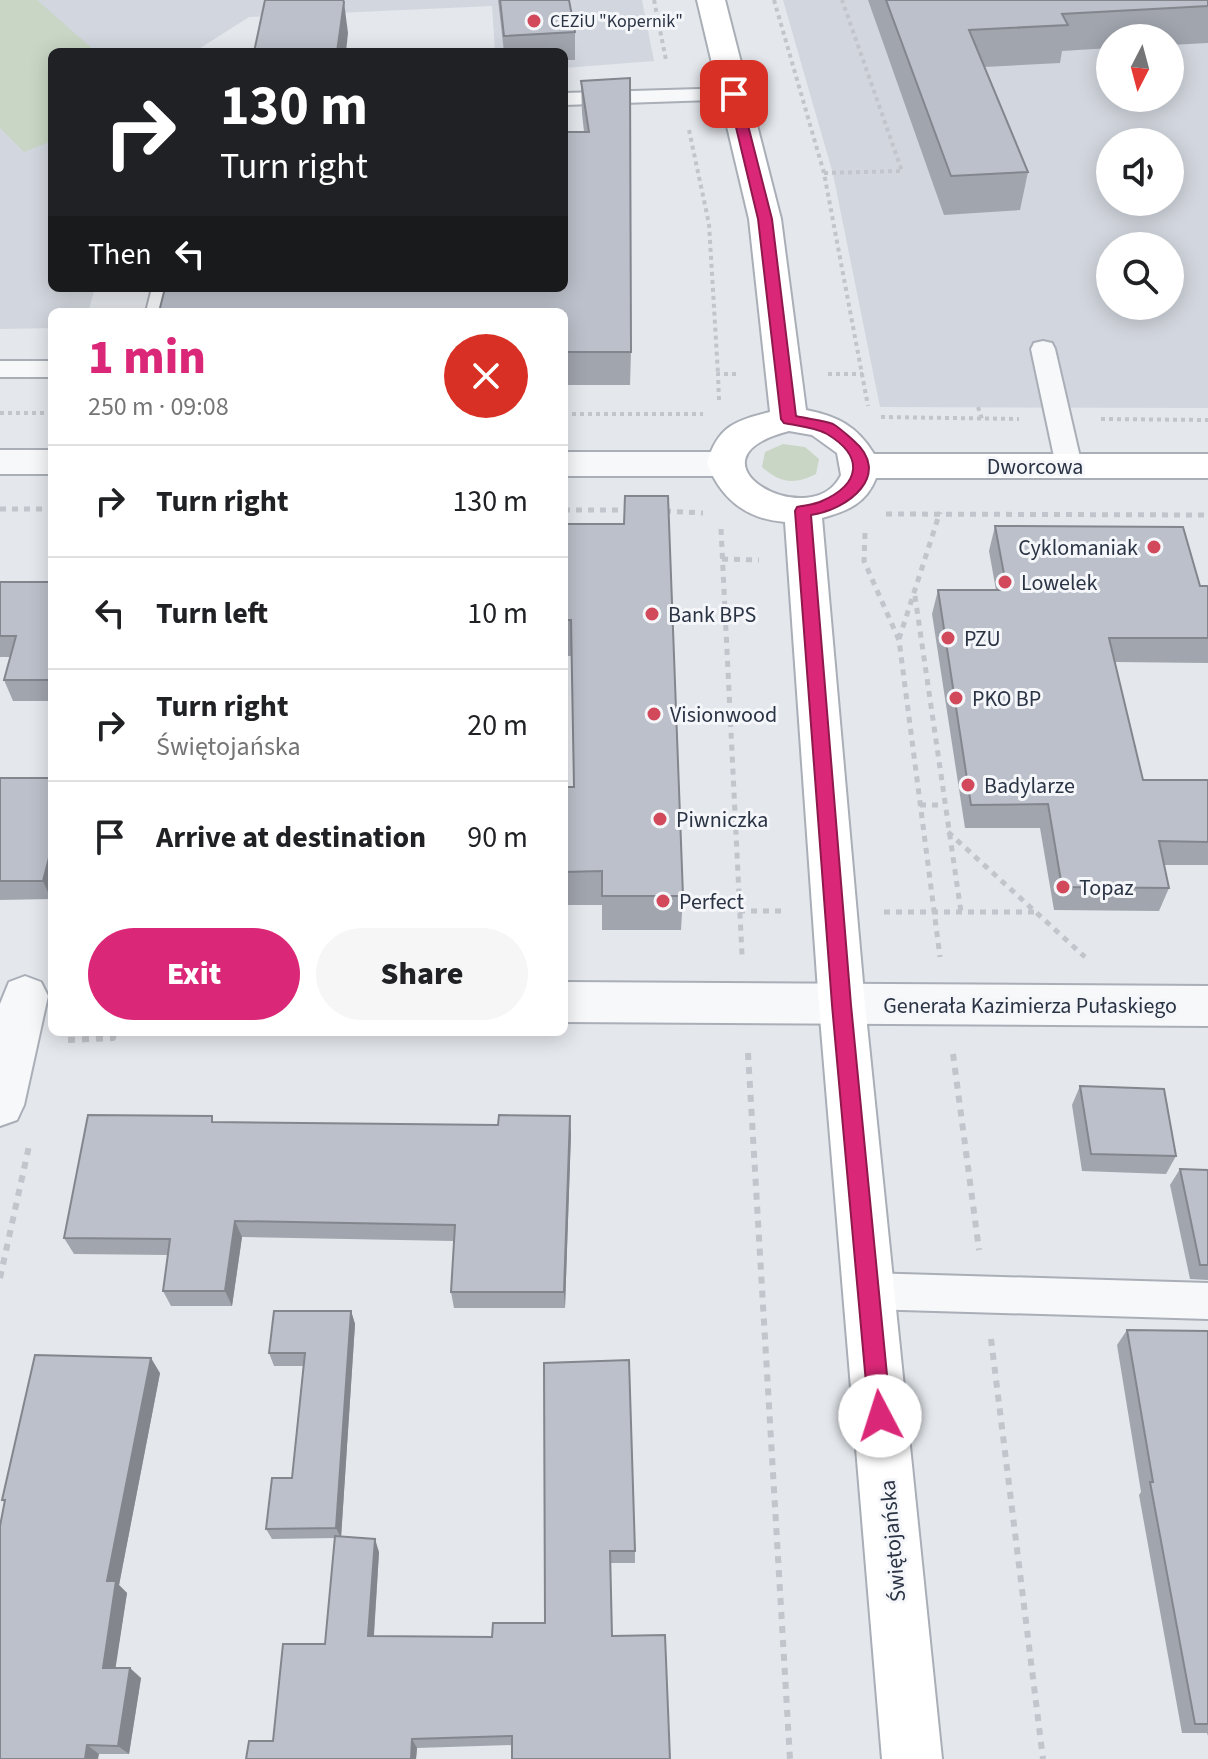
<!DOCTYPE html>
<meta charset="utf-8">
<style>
body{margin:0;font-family:"Source Sans 3",sans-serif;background:#f6f6f6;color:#202124;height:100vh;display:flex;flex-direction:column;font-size:30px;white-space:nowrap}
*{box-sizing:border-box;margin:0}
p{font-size:26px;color:#757577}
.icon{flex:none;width:44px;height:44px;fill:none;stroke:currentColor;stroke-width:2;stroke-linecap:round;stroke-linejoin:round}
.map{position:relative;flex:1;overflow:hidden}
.panel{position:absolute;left:48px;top:308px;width:520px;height:728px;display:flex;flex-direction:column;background:#fff;border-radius:12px;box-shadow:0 4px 20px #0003}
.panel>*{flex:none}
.banner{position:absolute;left:48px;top:48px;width:520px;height:244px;border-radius:12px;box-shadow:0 4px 20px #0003;background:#202124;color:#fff;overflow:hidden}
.needle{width:52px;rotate:186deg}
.controls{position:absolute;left:1096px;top:24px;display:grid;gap:16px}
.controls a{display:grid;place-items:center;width:88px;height:88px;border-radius:50%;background:#fff;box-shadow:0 4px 20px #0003;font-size:40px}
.pin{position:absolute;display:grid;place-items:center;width:68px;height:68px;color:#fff;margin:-34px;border-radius:16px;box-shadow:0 4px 12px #0006}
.me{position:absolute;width:88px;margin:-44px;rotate:355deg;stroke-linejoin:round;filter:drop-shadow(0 0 6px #0008)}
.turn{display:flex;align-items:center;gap:28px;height:168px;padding:0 40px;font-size:36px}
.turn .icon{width:104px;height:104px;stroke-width:2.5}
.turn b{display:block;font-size:56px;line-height:68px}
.then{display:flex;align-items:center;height:76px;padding:0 40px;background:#0003;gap:16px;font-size:30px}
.round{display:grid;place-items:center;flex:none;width:84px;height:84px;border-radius:42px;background:#f6f6f6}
.summary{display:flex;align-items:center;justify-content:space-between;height:136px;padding:0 40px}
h1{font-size:48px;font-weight:800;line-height:60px;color:#db2777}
.primary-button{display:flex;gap:16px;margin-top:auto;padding:16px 40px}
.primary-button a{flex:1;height:92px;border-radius:48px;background:#db2777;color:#fff;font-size:32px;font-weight:800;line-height:92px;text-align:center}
.primary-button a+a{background:#f6f6f6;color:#202124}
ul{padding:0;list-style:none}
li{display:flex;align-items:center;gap:24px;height:112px;padding:0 40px;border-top:2px solid #e0e0e0}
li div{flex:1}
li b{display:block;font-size:30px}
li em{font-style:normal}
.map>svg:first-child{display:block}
.built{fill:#d2d6de;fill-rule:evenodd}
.green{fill:#c9d6c5}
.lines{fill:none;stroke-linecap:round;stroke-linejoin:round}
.lane-casing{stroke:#a9aeb7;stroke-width:4}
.street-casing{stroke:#a9aeb7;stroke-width:4}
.secondary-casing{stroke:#a9aeb7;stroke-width:4}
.path-far2{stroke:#c2c5cb;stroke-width:4;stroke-dasharray:4 4;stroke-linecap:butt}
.path-far1{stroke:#c2c5cb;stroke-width:5;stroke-dasharray:6 6;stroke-linecap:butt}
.path{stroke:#c2c5cb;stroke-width:6;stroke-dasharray:7 7;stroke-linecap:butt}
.lane{fill:#f7f8fa;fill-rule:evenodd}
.street{fill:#f7f8fa;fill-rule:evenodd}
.secondary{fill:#fff;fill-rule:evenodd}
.wall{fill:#a1a5ae}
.shaded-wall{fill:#83868d}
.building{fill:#bbc0ca;stroke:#83868d;stroke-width:2}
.route{fill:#db2777;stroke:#8e194d;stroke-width:2}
.poi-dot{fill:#d1495b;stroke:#f4f6f9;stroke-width:3}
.labels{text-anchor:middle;stroke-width:6;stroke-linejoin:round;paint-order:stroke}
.far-poi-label{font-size:18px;fill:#2b3445;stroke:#f4f6f9;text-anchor:start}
.street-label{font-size:22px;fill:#2b3445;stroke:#f4f6f9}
.poi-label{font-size:22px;fill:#2b3445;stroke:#f4f6f9;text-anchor:start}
</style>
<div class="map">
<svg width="1208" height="1759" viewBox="0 0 1208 1759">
<rect width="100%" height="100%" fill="#e4e7ec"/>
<!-- built -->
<g class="built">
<path d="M0,0h642l12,61 -90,7v-16h-69l-3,-46 -243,11 -55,35h-142v236h43l-7,24h-36v16l-52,1z"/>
<path d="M783,0h425v408l-328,-1 -47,-233zM1110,38h60v60h-60zM1110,142h60v60h-60zM1110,246h60v60h-60z"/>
</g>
<!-- green -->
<g class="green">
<path d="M0,0h37l59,52h-44v89l-28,11 -24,-24z"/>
<path d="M783,444l22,3 14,12 -3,15c-22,11 -36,9 -54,-7l3,-15z"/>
</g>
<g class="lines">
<!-- lane casing -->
<g class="lane-casing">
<g id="lane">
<path d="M734,88l8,1 3,5 -3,5 -178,6v-12z"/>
<path d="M152,288h24l-6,24h-24z"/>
<path d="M1043,341l9,2 3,6 27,117 -4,6 -9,3 -9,-3 -4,-6 -25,-117 3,-6z"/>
<rect x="0" y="361" width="52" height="16"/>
<path d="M868,1273l340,10v36l-340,-10 -13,-5 -6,-13 6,-13z"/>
</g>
</g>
<!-- street casing -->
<g class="street-casing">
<g id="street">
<rect x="0" y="450" width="52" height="24"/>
<path d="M564,452h160l13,3 5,9 -5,9 -13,3h-160z"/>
<path d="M25,976l16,6 7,14 -24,109 -7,15 -17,6v-122l9,-22z"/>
<path d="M564,982l644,4v40l-644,-4z"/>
</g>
</g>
<!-- secondary casing -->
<g class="secondary-casing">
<path id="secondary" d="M697,0h28l56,219 25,191c31,6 51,16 68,44h334v24h-332c-10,26 -29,33 -54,40l43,487 77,754h-60l-63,-754 -34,-483c-39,-3 -64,-23 -78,-59 11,-37 28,-42 63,-51l-21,-193zM789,431l23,4 25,18 4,22c-29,61 -165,-15 -52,-44z"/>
</g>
<!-- path-far2 -->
<g class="path-far2">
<path d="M654,0l12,60"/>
<path d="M774,0l50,173 44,233"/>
<path d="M689,130l20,94 9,150"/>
<path d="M824,173l78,-2 -60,-171"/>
<path d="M828,374h35"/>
<path d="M719,400l-1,-26h20"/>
<path d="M978,407l4,12"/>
<path d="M0,413h52"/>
<path d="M564,414h139"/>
<path d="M881,417l138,2"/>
<path d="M1101,419l107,1"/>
</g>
<!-- path-far1 -->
<g class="path-far1">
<path d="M0,509h52"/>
<path d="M564,510h67"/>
<path d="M665,511l38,2"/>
<path d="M886,514l322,1"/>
<path d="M721,529l21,426"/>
<path d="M865,533l-1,28 35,79 41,317"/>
<path d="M722,559l37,1"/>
<path d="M915,596l46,316"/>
<path d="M670,611h55"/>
<path d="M899,639l41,-127"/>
<path d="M920,805h24"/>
<path d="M948,832l137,125"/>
<path d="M739,911h47"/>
<path d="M884,912h152"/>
</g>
<!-- path -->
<g class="path">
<path d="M68,1040l45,-2 1,-6"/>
<path d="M748,1053l42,706"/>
<path d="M953,1054l26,196"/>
<path d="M0,1278l29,-132"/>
<path d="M991,1339l52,420"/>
</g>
<!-- lane -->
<use href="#lane" class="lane"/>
<!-- street -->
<use href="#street" class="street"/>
<!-- secondary -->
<use href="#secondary" class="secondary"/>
</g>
<!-- wall -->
<g class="wall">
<path d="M498,0h71l6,32v28h-11v-8h-60z"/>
<path d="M868,0h340v43l-38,2v-7h-60v10l-48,3 -2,12 -76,4 44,105 -8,38 -76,5z"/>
<path d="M581,81l50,271 -1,33h-66v-73l20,-180 -2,-19z"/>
<path d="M564,524l119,372 -2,34h-79v-25h-38v-118h10l-2,-131h-8z"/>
<path d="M995,526l205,60h8v77l-93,-1 28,118h65v85h-44l5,23 -10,23 -105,-1 -14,-82h-75l-33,-214 6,-24h58l-7,-39z"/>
<path d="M0,582h52v119h-39l-9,-21 7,-23h-11z"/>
<path d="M0,778h52l-1,121 -51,1z"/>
<path d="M1080,1086l96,70 -10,18 -84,-3 -10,-66z"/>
<path d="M214,1122l357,11 -6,175h-111l-3,-16 3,-51 -212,-4 -10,69h-61l-8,-15 5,-36 -94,-1 -10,-16z"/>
<path d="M1180,1169l28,1v110l-18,-1 -20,-94z"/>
<path d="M351,1311l4,13 -14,213 38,15 -5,84 118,1 53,-14 -1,-260 91,188v12h-25l-98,182 -95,3 -1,11h-170l27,-18 52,-97 10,-106 -63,1 -6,-10 26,-51 11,-112h-29l-5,-13z"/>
<path d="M1127,1330l81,1v405l-1,-3h-25l-43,-238 2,-3 -24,-147z"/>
<path d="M160,1373l-41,212 8,8 -12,75 26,10 -12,76h-30l-99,5 5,-256 -3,-3z"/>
</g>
<!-- shaded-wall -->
<g class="shaded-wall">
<path d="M344,2l4,31 -2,19h-9z"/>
<path d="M51,850l1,3 -1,46 -8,-18z"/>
<path d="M570,1116l1,17 -6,175 -1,-16z"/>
<path d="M235,1221l7,16 -10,69 -7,-15z"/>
<path d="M351,1311l4,13 -14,214 -5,-10z"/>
<path d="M151,1358l9,15 -41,212 8,8 -13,85 -11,-10 4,-87z"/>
<path d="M375,1539l4,13 -6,95 -5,-11z"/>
<path d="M130,1668l11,10 -12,76 -11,-8z"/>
<path d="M412,1739l5,9 -1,11h-5z"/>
<path d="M87,1745l12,9 -1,5h-13z"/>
</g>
<!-- building -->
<g class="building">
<path d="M265,0h78l1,2 -7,50h-83z"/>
<path d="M500,0h69l6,32 -71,4z"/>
<path d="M886,0h322v6l-146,8 6,11 -99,5 59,142 -77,4z"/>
<path d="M630,78l1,274h-67v-40h-405l6,-24h399v-156h25l-8,-51z"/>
<path d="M625,496h43l15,400h-81v-25l-38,1v-85h10l-3,-167h-7v-96h60z"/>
<path d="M995,526l188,1 17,59h8v52h-99l34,142h65v62l-49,-1 10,47 -107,-1 -14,-83 -77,1 -33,-215h69z"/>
<path d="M0,582h52v98h-48l12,-44h-16z"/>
<path d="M0,778h52v72h-1l-8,31h-43z"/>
<path d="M1080,1086l84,3 12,67 -85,-2z"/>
<path d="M88,1115l124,1v6l286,3 1,-10 71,1 -6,176h-113l4,-67 -220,-4 -10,70h-62l7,-52 -106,-1z"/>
<path d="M1180,1169l28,1v95h-8z"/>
<path d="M274,1311h77l-15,217 -70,1 6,-51h20l13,-125h-36z"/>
<path d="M1127,1330l81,1v393h-13l-45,-242h3z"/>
<path d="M35,1355l116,3 -44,223h9l-13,87h27l-12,78 -31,-1 -2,14h-85v-233l5,-26h-3z"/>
<path d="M629,1360l6,191h-25l2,85 53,-1 5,124h-158v-23l-100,3 -1,20h-165l3,-18h24l10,-97h42l10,-108 40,3 -7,97 124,1 1,-14h52l-1,-260z"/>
</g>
<!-- route -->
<path class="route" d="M734,91l6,3 32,125 24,197c12,3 26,4 37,8 7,4 14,11 20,16 41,35 -6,70 -42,75l40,490 40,411 -3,7 -8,4 -8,-4 -3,-7 -37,-411 -37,-494 2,-4c8,-2 17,-2 25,-6 38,-17 43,-44 5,-67 -12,-7 -30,-8 -43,-11l-3,-4 -23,-200 -30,-125z"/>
<!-- markers -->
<g class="poi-dot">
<circle cx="534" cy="21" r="8"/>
<circle cx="1154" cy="547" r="8"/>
<circle cx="1005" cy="582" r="8"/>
<circle cx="652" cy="614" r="8"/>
<circle cx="948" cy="638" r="8"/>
<circle cx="956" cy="698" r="8"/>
<circle cx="654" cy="714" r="8"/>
<circle cx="968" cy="785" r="8"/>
<circle cx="660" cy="819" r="8"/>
<circle cx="1063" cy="887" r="8"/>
<circle cx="663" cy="901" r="8"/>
</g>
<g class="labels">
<!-- far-poi labels -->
<g class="far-poi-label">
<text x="550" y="27">CEZiU "Kopernik"</text>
</g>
<!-- street labels -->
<g class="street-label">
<text x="1035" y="474">Dworcowa</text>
<text x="1030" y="1013">Generała Kazimierza Pułaskiego</text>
<text transform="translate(892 1541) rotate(-95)" y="8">Świętojańska</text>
</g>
<!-- poi labels -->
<g class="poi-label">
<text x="1138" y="555" text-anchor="end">Cyklomaniak</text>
<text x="1021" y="590">Lowelek</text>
<text x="668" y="622">Bank BPS</text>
<text x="964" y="646">PZU</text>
<text x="972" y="706">PKO BP</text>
<text x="670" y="722">Visionwood</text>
<text x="984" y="793">Badylarze</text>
<text x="676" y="827">Piwniczka</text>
<text x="1079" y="895">Topaz</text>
<text x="679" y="909">Perfect</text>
</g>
</g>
</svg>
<div class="controls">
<a><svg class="needle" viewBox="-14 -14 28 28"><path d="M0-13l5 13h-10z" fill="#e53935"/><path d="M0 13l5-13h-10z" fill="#757577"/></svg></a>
<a><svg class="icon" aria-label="sound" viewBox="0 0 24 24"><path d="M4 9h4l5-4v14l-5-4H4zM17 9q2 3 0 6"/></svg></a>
<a><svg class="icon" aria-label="search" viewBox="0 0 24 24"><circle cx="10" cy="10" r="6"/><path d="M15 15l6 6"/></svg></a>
</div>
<div class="pin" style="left:734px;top:94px;background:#d93025"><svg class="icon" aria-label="arrive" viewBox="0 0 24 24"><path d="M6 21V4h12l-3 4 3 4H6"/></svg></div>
<svg class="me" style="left:880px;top:1416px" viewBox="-20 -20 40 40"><circle r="19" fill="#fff"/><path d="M0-13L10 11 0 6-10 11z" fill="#db2777"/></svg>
<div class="banner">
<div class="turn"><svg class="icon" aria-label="right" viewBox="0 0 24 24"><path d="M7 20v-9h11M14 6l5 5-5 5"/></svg><div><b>130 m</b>Turn right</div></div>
<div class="then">Then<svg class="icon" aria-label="left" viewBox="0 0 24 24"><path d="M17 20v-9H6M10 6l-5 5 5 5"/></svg></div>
</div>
<section class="panel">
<div class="summary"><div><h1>1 min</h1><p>250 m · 09:08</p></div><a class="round" style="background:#d93025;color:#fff"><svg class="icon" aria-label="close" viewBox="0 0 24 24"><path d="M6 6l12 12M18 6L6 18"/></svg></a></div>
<ul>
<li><svg class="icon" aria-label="right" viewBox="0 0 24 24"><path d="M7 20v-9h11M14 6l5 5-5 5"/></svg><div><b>Turn right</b></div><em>130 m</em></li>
<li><svg class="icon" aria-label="left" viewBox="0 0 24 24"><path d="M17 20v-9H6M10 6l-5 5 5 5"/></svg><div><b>Turn left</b></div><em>10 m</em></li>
<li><svg class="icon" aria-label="right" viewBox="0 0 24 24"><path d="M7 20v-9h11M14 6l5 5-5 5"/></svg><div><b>Turn right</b><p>Świętojańska</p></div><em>20 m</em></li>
<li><svg class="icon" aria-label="arrive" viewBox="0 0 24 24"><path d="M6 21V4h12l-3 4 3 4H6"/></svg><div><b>Arrive at destination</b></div><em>90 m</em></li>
</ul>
<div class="primary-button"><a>Exit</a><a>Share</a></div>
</section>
</div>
